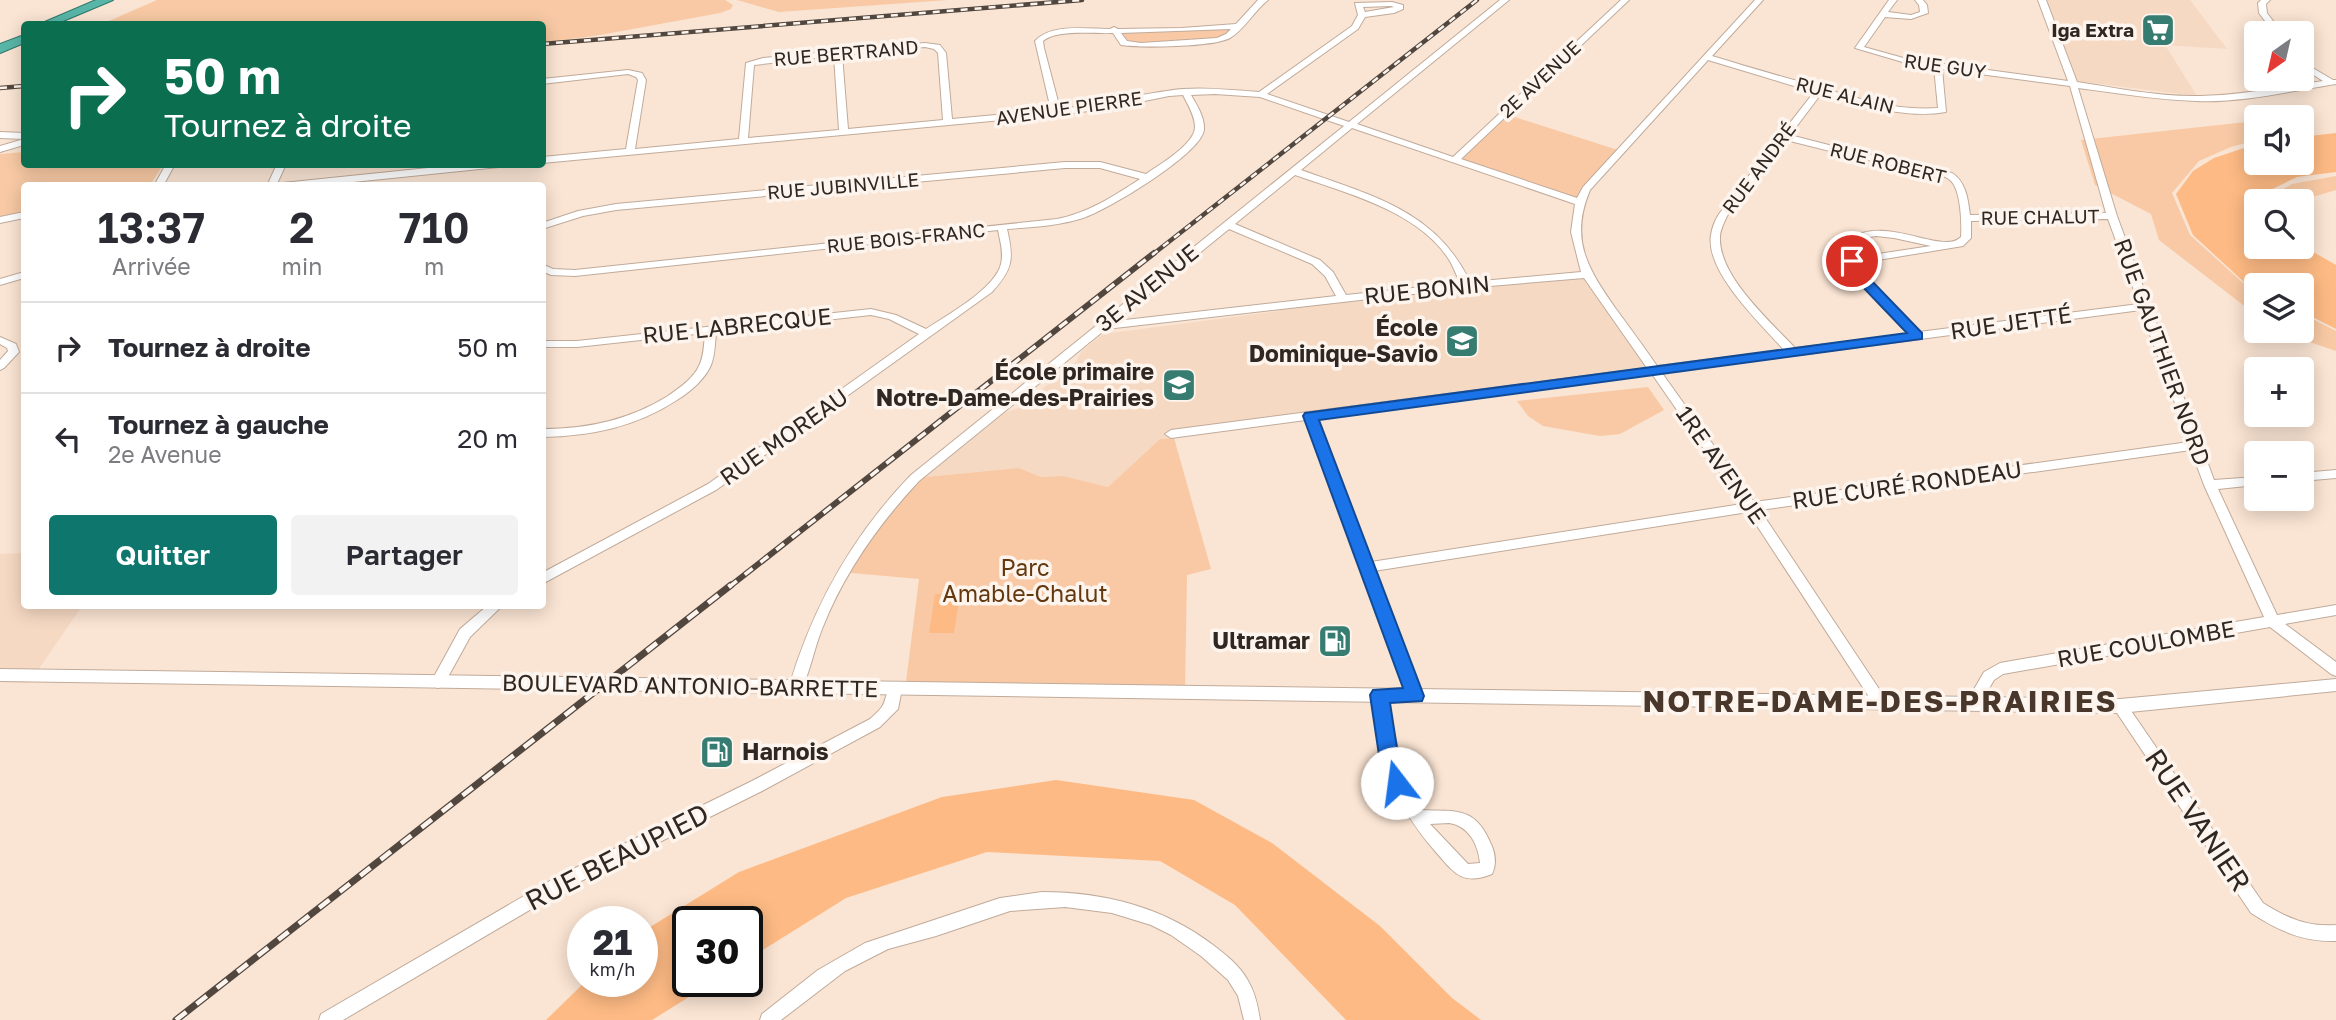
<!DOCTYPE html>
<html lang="fr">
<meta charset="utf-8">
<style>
body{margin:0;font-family:"Golos Text",sans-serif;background:#f2f2f3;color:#2b2b33;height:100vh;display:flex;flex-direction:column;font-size:26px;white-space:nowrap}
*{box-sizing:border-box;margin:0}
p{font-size:23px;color:#7c7c81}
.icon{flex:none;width:38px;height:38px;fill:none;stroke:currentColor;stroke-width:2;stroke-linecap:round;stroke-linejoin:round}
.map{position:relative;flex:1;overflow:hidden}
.sheet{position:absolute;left:21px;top:182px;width:525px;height:427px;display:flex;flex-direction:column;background:#fff;border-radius:7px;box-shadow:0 4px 18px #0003}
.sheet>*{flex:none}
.guide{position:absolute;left:21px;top:21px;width:525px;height:147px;border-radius:7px;box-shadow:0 4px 18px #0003;background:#0b6e4f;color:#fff;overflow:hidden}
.needle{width:46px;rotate:214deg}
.tools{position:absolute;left:2244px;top:21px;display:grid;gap:14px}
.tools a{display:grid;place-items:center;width:70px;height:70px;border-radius:7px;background:#fff;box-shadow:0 4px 18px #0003;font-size:35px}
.speed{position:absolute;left:567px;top:906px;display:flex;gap:14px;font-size:35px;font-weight:700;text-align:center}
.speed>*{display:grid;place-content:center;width:91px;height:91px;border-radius:50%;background:#fff;box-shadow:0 4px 18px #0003;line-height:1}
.speed small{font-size:18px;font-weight:400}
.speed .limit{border:4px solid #111;border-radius:10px;background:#fff;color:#111}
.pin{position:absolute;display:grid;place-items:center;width:60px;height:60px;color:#fff;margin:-30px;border:4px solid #fff;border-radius:50%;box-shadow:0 2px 7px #0007}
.me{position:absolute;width:77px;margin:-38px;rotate:345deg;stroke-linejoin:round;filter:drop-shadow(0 0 5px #0008)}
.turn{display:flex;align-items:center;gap:24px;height:147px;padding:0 28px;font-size:32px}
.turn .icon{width:91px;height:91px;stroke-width:2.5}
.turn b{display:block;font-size:49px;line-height:60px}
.eta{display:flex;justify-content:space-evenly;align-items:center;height:119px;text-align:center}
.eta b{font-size:42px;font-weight:600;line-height:49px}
.button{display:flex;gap:14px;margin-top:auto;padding:14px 28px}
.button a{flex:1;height:80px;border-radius:7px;background:#0f766e;color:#fff;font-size:28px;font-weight:600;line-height:80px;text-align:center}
.button a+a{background:#f2f2f3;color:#2b2b33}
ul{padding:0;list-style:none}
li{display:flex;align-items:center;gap:21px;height:91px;padding:0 28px;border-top:2px solid #e1e1e2}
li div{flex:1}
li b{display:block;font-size:26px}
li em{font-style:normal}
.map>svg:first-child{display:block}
.built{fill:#f6d9c3}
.green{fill:#f8c9a4}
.water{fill:#fdba84}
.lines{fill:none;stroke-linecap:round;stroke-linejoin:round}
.minor-casing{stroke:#c0ab9b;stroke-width:2}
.tertiary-casing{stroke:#c0ab9b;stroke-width:2}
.trunk-casing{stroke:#2e786b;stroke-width:2}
.minor{fill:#fff;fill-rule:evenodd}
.tertiary{fill:#fff;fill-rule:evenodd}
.trunk{fill:#58b6a8;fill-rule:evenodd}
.rail-far2-casing{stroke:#51473f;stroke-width:4.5}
.rail-far1-casing{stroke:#51473f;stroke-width:6}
.rail-casing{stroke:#51473f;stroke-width:7}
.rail-far2{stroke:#fdf4ed;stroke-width:2.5;stroke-dasharray:7;stroke-linecap:butt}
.rail-far1{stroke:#fdf4ed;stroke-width:3.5;stroke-dasharray:10;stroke-linecap:butt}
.rail{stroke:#fdf4ed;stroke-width:4.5;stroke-dasharray:13;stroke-linecap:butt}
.route{fill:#1a73e8;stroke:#114b97;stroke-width:2}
.labels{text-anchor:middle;stroke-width:7;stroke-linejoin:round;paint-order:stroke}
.far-poi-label{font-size:19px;font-weight:bold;fill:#2f2721;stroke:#fdf4ed;text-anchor:end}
.far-street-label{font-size:19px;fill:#2f2721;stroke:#fdf4ed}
.street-label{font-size:23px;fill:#2f2721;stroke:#fdf4ed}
.poi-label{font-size:23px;font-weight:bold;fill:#2f2721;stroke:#fdf4ed;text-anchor:end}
.park-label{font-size:23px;fill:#63380f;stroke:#fdf4ed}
.near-street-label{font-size:28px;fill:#2f2721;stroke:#fdf4ed}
.district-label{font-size:30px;font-weight:bold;letter-spacing:2px;fill:#48372a;stroke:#fdf4ed}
</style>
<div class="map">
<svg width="2336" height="1020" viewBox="0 0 2336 1020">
<rect width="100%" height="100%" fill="#fae4d3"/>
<!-- built -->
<g class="built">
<path d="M2046,0h144l37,49 -62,-4 32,51 -121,-15z"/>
<path d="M1587,275l68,96 -495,68 -52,48 -45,-11 -22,1 -22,-9 -95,9 80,-64 14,-5 58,-46 5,-10 22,-18 176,-23 -2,-5z"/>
<path d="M24,553v53h58l-53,77 -29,-1v-128z"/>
</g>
<!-- green -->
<g class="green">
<path d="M157,0h568l8,5 -2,4 -11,4 -120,22 -57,8 -1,-19h-440z"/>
<path d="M737,0h211l-169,12z"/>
<path d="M1238,26l-14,13 -83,6 -17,-2 -10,-14z"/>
<path d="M1499,112l122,39 -41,51 -124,-43z"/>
<path d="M2256,121v19l-25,7 -32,14 -27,32 18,42 52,47 14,7v26l-97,-75 -8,-26 -56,-29 -14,-45z"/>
<path d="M24,152v12l139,1 -13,20 -126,1v26l-24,5v-63z"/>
<path d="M2336,176v14l-37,11 -28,-5 21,-12z"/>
<path d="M2301,313l35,18v20l-59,-20h24z"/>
<path d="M1648,387l16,23 -44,24 -20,2 -57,-10 -15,-10 -11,-15z"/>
<path d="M1174,438l37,131 -24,6 -2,117 -279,-10 13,-103 -78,-7 74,-94 104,-10 22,9 22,-1 45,11 52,-48z"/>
</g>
<!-- water -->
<g class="water">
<path d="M2336,133v39l-39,5 -41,20v50l45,-2 35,20v64l-35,-18v-26h-45v3l-12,-6 -51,-47 -17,-41 17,-23 21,-13 42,-14v19h45v-26z"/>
<path d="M935,594h25l-6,39h-25z"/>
<path d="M1056,780l138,20 78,43 108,83 72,72 29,22h-135l-111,-115 -75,-44 -173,-9 -141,46 -99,62v-38h-59v60h25l-61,38h-106l39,-38h57v-50l97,-60 203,-75z"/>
</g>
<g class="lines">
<!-- minor casing -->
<g class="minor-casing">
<g id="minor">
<path d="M1258,0h10c-13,10 -25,31 -38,38 -16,9 -90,10 -109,7l-8,-12c-18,1 -56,-4 -70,8l1,7 16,61c36,-4 71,-13 107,-18 30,-5 62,-1 92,1l93,-66 6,-11 -3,-12 37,-1 11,3v4l-9,4 -29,4 -7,12 -91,65 82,28 151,-122h9l-152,124 96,33 168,-157h8l-168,159 116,39 6,-11 172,-187h8l-51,56c36,11 74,22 110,32 38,11 75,23 116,20l-4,-41 -28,-4 -51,-15 34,-48h8l-9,12 23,3 9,-3 -1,-7 -4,-5h8l4,5 1,8 -17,6 -26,-2 -21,30 43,12 161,22 -30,-81h8l31,82c40,6 82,15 123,14 41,-1 83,-9 123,-15l-22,-14v-6l32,19h3v4c-46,7 -93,19 -140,17 -39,-1 -79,-8 -118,-13l39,128 97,264 42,-3v8l-38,4 59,126 59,-10v10l-51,9 51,38v14l-5,-2 -61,-47 -267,47 -9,6 -16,27 -5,2 -5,-2 -2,-4 18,-31 16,-9 264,-46 -60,-132 -13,-35 -431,60 125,188 2,4 -2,4 -5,2 -5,-2 -127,-194 -374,59 48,125 -2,4 -5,2 -5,-2 -104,-280 -135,18 -6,-4 6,-4 476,-62 -63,-90 -118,10 -360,41 -187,152c-41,44 -75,92 -97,148 -8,20 -12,43 -21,62l-5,2 -5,-2 -2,-4c24,-81 63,-151 122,-212l433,-349 -84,-29 -45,-3 -24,1c6,10 14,23 13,35 -3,24 -98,81 -121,88 -25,8 -50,9 -76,11 7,30 6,40 -15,63l-276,198 -174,94v-11l166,-89 211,-150 -30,-15 -18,-4 -155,17c-1,11 -1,23 -5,33 -6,14 -20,26 -34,35 -41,27 -86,36 -135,37v-8c46,0 87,-9 126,-33 11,-8 25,-17 31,-30 5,-10 5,-22 6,-33l-128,14h-35v-6h35l294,-32 25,6 30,14c21,-14 69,-40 75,-65 3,-11 -1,-23 -3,-34l-423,46 -24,-1 -9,-4v-7l11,5 22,1 482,-51c31,-6 57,-23 83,-40l-40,-11h-35l-449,42 -33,6 -41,13v-6l36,-12 38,-7 449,-42h35l46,12c13,-9 49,-30 49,-47 0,-11 -7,-22 -12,-32l-14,1 -64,13 -49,6 -514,48v-6l84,-8 12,-69 -2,-3 -8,-3 -86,10v-5l86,-9 14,3 4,7 -11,69 104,-10 7,-76 17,-5 162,-15 15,2 6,8 6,66 99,-9 -16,-69c16,-18 53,-12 75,-12l4,-2 4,2 64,-1 54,-4zM1391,6l3,1 -29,5 -2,-5zM1231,29l-5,5 -9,4 -76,5 -14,-2 -6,-8zM925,47l9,2 4,4 5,67 -95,9 -6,-74zM834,56l5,74 -91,8 6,-73zM1708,60l106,32 -95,122c-4,6 -7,14 -8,21 -6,37 50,89 73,115l-127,16c-13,-19 -27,-38 -41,-57 -28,-40 -47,-69 -26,-119zM1942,69l128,17 36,127 -136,2c-2,-16 -4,-33 -18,-42l-100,-22 -62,-16 31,-41c40,11 84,25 125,18zM1352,128l223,76 -4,28 10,40 -111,10c-34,-72 -100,-87 -169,-112zM1786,140c32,8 63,16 95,23 16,4 58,7 69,17 11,9 12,43 11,57 -19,19 -77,-24 -112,3l-3,12 2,7 -1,2 31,42 30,31 -113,14c-24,-26 -77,-72 -75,-111 0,-7 4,-14 7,-21zM1295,175c51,18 127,37 156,88 3,6 6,13 9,20l-114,12 -13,-23 -13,-12 -85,-36zM2108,219l31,85 -220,28c-21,-20 -48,-42 -59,-69l103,-17 8,-8v-17zM1229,229l83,35 13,12 11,20 -220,25zM1876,236l18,2 37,8 -73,11 -2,-5 2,-10 12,-5zM2141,310l48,132 -435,60 -92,-129zM1652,374l90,130 -371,58 -54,-143z"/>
<path d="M2261,0h9l-4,4 1,9 15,20h-8l-15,-20 -1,-10z"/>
<path d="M0,132l24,1v6l-24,-1z"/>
<path d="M24,139v6l-24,7v-6z"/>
<path d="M166,164h9l-12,22h-9z"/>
<path d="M277,164h9l-10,22h-9z"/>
<path d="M467,164h36l-4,3 -185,19h-36l4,-3z"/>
<path d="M24,212v6l-24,5v-6z"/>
<path d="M24,272v6l-24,7v-6z"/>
<path d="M0,337l16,7 3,8 -15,16 -4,2v-10l8,-9 -1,-3 -7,-4z"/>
<path d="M2336,470v8l-35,3v-8z"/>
<path d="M487,606h15l-32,31 -27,49 -5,2 -5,-2 -2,-4 29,-53z"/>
<path d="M895,683l5,2 2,4 -4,20 -18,18 -118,64 -195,97 -224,132h-24l2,-6 234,-136 197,-97 118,-62c18,-16 12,-14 20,-34z"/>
<path d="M1379,689l5,2 2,4 17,78 15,34 3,3c33,2 53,-5 69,32 5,10 7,22 2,32 -30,12 -38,-1 -57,-23 -44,-50 -53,-92 -63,-156l2,-4zM1449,823c20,3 29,21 31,40l-12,1 -38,-40z"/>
<path d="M2120,700l5,2 138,201c24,15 44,24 73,22v16c-33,1 -57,-10 -85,-28l-136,-203 -2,-4 2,-4z"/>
<path d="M1042,892c62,0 121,15 171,53 13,10 26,20 34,34 8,13 11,27 13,41h-16l-6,-24 -10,-16 -27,-24 -30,-21 -20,-10 -39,-12 -47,-6 -55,4 -74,25 -48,13 -43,22 -64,49h-21l2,-6 56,-44 47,-27 135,-45z"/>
</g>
</g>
<!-- tertiary casing -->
<g class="tertiary-casing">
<path id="tertiary" d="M0,669l2120,30 216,-20v12l-216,22 -2120,-32z"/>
</g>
<!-- trunk casing -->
<g class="trunk-casing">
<g id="trunk">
<path d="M96,0h17l-57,24h-16z"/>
<path d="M24,35v8l-24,10v-9z"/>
</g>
</g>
<!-- minor -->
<use href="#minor" class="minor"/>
<!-- tertiary -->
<use href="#tertiary" class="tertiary"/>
<!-- trunk -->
<use href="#trunk" class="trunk"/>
<!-- rail-far2 casing -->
<g class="rail-far2-casing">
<g id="rail-far2">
<path d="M542,44l540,-44"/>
<path d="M0,88l24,-2"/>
<path d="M1152,255l325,-255"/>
</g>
</g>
<!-- rail-far1 casing -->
<g class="rail-far1-casing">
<path id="rail-far1" d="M729,587l425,-334"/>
</g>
<!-- rail casing -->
<g class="rail-casing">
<path id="rail" d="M176,1020l555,-435"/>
</g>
<!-- rail-far2 -->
<use href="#rail-far2" class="rail-far2"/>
<!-- rail-far1 -->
<use href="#rail-far1" class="rail-far1"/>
<!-- rail -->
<use href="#rail" class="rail"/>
</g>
<!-- route -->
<path class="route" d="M1852,257l5,1 9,17 56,58v6l-603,81 105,276 -2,5 -32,2 8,52 9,28 -3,6 -7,2 -7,-2 -11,-34 -9,-60 3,-5 30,-2 -100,-272 2,-3 602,-80 -51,-53 -10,-19z"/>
<!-- icons -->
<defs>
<g id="supermarket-square" transform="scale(1.75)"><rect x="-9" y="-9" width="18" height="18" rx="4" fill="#377c71" stroke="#fdf4ed"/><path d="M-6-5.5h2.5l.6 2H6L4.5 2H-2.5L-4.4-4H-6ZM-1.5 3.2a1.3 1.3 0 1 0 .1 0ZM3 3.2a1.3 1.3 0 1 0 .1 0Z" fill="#fff"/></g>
<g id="school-square" transform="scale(1.75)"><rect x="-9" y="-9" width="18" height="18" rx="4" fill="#377c71" stroke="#fdf4ed"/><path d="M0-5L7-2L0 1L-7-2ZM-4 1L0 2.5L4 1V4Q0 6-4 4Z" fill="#fff"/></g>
<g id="fuel-square" transform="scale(1.75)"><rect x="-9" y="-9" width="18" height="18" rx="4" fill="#377c71" stroke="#fdf4ed"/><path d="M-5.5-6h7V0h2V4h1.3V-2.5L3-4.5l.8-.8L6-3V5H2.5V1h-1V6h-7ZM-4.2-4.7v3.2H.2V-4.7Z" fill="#fff"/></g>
</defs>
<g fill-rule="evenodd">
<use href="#supermarket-square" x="2158" y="30"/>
<use href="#school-square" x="1462" y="341"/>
<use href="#school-square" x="1179" y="385"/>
<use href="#fuel-square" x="1335" y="641"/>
<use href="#fuel-square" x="717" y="752"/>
</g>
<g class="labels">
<!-- far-poi labels -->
<g class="far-poi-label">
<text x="2134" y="37">Iga Extra</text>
</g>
<!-- far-street labels -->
<g class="far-street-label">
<text transform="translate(846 53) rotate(-5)" y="7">RUE BERTRAND</text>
<text transform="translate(1945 66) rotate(8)" y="7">RUE GUY</text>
<text transform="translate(1540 79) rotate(-43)" y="7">2E AVENUE</text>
<text transform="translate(1845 95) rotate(14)" y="7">RUE ALAIN</text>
<text transform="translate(1069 108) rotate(-8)" y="7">AVENUE PIERRE</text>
<text transform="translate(1888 163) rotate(14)" y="7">RUE ROBERT</text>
<text transform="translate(1759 168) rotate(-53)" y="7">RUE ANDRÉ</text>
<text transform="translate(843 186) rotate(-5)" y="7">RUE JUBINVILLE</text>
<text transform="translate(2040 217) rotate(-1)" y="7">RUE CHALUT</text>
<text transform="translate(906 238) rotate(-6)" y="7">RUE BOIS-FRANC</text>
</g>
<!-- street labels -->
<g class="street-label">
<text transform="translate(1147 288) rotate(-39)" y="8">3E AVENUE</text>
<text transform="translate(1427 290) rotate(-6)" y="8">RUE BONIN</text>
<text transform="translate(2011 323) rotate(-8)" y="8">RUE JETTÉ</text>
<text transform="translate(737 326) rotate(-6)" y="8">RUE LABRECQUE</text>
<text transform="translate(2162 352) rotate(70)" y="8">RUE GAUTHIER NORD</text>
<text transform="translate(784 437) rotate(-35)" y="8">RUE MOREAU</text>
<text transform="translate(1721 465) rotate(55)" y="8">1RE AVENUE</text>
<text transform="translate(1907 485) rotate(-8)" y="8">RUE CURÉ RONDEAU</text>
<text transform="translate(2146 644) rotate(-10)" y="8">RUE COULOMBE</text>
<text transform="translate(690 686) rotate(1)" y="8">BOULEVARD ANTONIO-BARRETTE</text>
</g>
<!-- poi labels -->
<g class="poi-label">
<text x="1438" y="336">École<tspan x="1438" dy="26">Dominique-Savio</tspan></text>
<text x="1154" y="380">École primaire<tspan x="1154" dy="26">Notre-Dame-des-Prairies</tspan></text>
<text x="1310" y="649">Ultramar</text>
<text x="742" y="760" text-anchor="start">Harnois</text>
</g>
<!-- park labels -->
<g class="park-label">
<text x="1025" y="576">Parc<tspan x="1025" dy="26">Amable-Chalut</tspan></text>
</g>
<!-- near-street labels -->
<g class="near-street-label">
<text transform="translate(2198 820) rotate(56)" y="10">RUE VANIER</text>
<text transform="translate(617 857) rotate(-27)" y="10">RUE BEAUPIED</text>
</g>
<!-- district labels -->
<g class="district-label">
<text x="1880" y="712">NOTRE-DAME-DES-PRAIRIES</text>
</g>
</g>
</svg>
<div class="tools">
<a><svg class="needle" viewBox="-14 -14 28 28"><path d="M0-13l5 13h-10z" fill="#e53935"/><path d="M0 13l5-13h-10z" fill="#7c7c81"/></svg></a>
<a><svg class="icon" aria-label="sound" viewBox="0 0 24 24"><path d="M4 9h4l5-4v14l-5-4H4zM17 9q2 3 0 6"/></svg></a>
<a><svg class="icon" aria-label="search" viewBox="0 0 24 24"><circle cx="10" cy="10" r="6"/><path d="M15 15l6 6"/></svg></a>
<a><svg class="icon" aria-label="layers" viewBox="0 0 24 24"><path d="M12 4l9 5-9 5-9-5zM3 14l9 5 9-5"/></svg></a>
<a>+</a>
<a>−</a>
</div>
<div class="speed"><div>21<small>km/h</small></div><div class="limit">30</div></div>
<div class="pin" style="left:1852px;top:261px;background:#d93025"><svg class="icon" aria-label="arrive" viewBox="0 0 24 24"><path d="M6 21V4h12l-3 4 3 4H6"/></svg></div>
<svg class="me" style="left:1397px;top:783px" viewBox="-20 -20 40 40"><circle r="19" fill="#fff"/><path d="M0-13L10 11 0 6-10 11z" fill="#1a73e8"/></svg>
<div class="guide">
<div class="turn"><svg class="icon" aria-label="right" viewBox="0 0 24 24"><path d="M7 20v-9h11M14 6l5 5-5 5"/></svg><div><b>50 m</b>Tournez à droite</div></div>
</div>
<section class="sheet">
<div class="eta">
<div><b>13:37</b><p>Arrivée</p></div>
<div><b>2</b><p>min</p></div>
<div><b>710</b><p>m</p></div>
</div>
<ul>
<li><svg class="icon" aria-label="right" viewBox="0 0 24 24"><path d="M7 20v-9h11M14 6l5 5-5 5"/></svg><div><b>Tournez à droite</b></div><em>50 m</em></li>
<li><svg class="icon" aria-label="left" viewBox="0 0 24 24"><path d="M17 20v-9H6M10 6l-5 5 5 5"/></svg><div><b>Tournez à gauche</b><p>2e Avenue</p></div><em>20 m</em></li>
</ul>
<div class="button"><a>Quitter</a><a>Partager</a></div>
</section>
</div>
